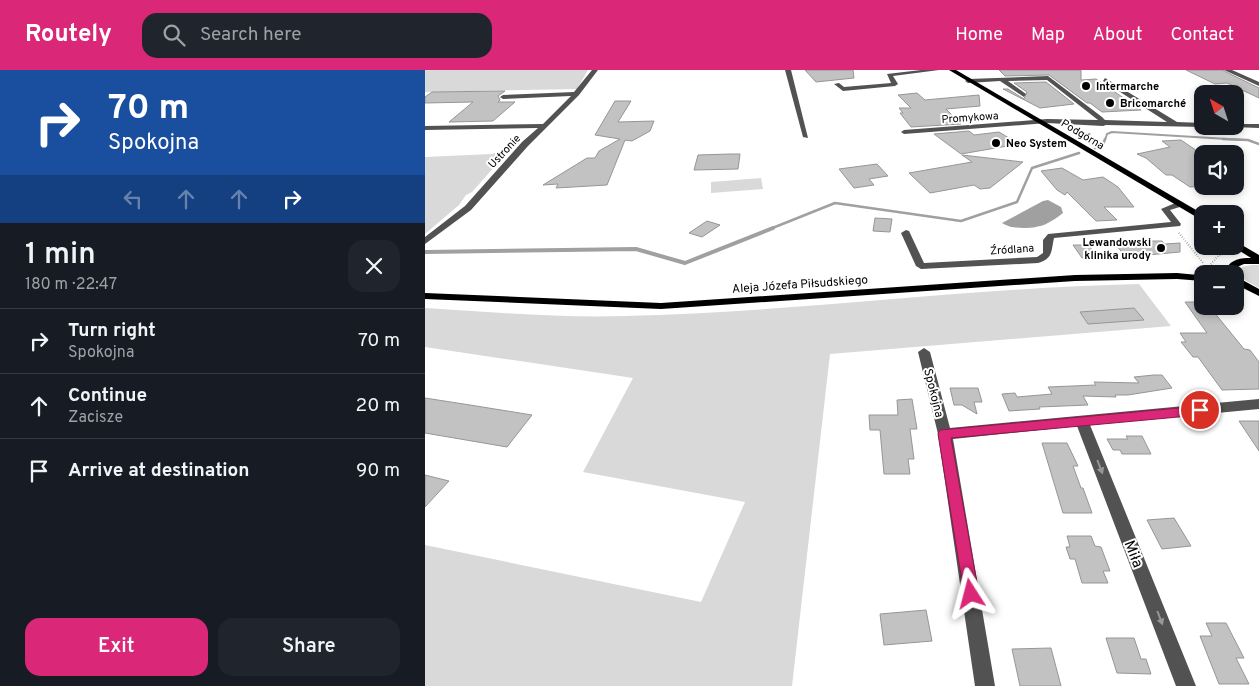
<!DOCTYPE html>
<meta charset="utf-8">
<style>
body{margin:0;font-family:Overpass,sans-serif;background:#20242c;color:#f1f3f6;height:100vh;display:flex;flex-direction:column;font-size:19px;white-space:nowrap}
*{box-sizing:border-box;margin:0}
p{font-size:16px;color:#9ea1a6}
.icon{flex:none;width:28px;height:28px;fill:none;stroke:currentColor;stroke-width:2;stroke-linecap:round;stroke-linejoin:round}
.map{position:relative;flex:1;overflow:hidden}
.panel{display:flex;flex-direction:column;background:#171b24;width:425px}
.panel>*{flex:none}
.banner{background:#1a4fa0;color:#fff;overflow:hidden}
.needle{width:32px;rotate:321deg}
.buttons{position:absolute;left:769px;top:15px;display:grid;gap:10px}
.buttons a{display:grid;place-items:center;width:50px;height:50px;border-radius:10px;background:#171b24;box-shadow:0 2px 8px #0003;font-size:25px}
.pin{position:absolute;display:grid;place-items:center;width:42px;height:42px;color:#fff;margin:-21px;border:2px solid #fff;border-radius:50%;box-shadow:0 1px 5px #0007}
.me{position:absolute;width:55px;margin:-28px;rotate:351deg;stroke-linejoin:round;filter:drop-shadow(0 0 4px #0008)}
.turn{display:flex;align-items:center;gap:18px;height:105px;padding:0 25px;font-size:22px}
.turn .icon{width:65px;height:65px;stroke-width:2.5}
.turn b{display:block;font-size:35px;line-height:42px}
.lanes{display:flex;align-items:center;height:48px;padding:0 25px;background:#0003;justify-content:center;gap:25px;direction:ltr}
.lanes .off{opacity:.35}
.round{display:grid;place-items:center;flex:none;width:52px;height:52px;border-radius:15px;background:#20242c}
.headline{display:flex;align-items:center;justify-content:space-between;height:85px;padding:0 25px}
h1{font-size:30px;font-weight:600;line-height:38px}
.primary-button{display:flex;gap:10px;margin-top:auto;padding:10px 25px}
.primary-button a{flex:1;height:58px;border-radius:15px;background:#db2777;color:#fff;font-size:20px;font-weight:600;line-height:58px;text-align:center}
.primary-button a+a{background:#20242c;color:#f1f3f6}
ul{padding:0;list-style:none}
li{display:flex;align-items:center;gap:15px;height:65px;padding:0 25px;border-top:1px solid #363941}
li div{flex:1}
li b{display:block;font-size:19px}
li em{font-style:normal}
header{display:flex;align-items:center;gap:30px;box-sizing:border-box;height:70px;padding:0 25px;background:#db2777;color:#fff}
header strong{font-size:24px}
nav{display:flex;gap:28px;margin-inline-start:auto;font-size:18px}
.search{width:350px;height:45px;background:#20242c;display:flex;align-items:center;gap:12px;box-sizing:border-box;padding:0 18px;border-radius:15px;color:#9ea1a6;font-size:19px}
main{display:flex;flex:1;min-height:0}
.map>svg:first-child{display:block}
.green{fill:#d9d9d9}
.water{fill:#a0a0a0}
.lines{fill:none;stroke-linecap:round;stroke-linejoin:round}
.stream-far2{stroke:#a0a0a0;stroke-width:2}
.stream-far1{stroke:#a0a0a0;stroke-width:2.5}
.stream{stroke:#a0a0a0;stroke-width:4}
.building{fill:#c2c2c2;stroke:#969696}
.path{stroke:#747474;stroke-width:2;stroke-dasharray:0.5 2;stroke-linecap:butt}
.minor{fill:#525252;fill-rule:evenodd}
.major{fill:#000;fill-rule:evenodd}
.oneway{fill:#979797}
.route{fill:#db2777;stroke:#8e194d}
.poi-dot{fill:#000;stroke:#fff;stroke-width:2}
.labels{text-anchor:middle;stroke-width:4;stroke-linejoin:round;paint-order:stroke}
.far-poi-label{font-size:11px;font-weight:bold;fill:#000;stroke:#fff;text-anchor:start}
.far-street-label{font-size:11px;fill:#000;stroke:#fff}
.street-label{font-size:12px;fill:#000;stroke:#fff}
.near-street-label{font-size:15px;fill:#000;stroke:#fff}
</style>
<header>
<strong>Routely</strong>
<div class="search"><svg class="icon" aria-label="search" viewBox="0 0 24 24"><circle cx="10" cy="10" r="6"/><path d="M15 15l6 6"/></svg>Search here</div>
<nav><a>Home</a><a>Map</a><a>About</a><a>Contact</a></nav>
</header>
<main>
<section class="panel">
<div class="banner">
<div class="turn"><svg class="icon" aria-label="right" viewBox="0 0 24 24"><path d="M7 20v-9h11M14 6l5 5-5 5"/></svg><div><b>70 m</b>Spokojna</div></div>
<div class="lanes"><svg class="icon off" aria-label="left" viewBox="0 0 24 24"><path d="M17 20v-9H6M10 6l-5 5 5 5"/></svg><svg class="icon off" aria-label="ahead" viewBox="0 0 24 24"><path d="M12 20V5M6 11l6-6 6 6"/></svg><svg class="icon off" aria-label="ahead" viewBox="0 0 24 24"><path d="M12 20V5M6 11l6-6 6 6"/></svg><svg class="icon" aria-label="right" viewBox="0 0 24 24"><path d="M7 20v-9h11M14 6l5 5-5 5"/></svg></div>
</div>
<div class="headline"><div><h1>1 min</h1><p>180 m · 22:47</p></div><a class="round"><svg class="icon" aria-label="close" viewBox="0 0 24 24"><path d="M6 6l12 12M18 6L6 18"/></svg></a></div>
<ul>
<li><svg class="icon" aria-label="right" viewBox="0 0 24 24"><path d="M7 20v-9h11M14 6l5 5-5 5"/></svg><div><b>Turn right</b><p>Spokojna</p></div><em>70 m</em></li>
<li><svg class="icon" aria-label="ahead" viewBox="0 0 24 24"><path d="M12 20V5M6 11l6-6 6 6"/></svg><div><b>Continue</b><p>Zacisze</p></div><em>20 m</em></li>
<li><svg class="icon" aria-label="arrive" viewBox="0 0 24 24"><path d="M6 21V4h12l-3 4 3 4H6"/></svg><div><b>Arrive at destination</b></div><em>90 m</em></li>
</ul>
<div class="primary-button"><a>Exit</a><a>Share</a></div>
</section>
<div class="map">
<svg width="834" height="616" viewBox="0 0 834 616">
<rect width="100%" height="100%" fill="#fff"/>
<!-- green -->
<g class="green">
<path d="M0,0h163l-11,19 -152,3z"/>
<path d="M81,78h5l-39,44 -6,3 -7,10 -34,29v-77l67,-3z"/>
<path d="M336,108l2,11 -52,4v-11z"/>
<path d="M826,195h8v23l-14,-8 -5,-7 2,-6z"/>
<path d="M714,214l32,42 -341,28 -38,332h-367v-141l276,57 44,-100 -162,-30 50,-94 -208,-31v-39c67,4 134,10 200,8 172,-4 342,-28 514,-32z"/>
</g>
<!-- water -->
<path class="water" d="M623,130l13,7 2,6c-5,4 -11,8 -17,11 -11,5 -34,6 -44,-1l41,-22z"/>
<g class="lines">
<!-- stream-far2 -->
<path class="stream-far2" d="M680,70l2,-6 5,-2 132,8"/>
<!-- stream-far1 -->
<g class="stream-far1">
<path d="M798,69l25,1 11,4"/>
<path d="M670,78l8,-3 2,-6"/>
<path d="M345,159l65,-26 126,18 56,-19 15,-34 47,-15"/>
</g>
<!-- stream -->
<path class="stream" d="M1,182l210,-3 49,14 88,-35"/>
</g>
<!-- building -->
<g class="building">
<path d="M380,0h48l1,8 -38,4z"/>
<path d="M574,0h82v10l15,-1 45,31 -39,2 -12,-9h-3l-38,-28 -44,1z"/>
<path d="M761,0h36l37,18v10l-32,-15 -12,1z"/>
<path d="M621,12l28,22 -34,4 -37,-19h5l16,10 3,-7 -13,-9z"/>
<path d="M80,21l-7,5 2,4 -2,2h17l-22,19 -44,1 24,-20 -48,1v-6l7,-5z"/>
<path d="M492,23l8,7 54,-5 1,11 -34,3 15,15 -50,3 -11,-14h3l-4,-5h12l-13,-13z"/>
<path d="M190,31h16l-13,21 36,-1 -4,10 -18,10 -7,-1 -18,45 -51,3 2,-4 -15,1 44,-27h8l4,-7 21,-12 -25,-4z"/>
<path d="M544,61l5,4 25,-3 20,12 -58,10 -27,-20z"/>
<path d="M756,70l22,15v31l-13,1 -18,-12h-6l-20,-17 -9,-4 33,-7 -8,-6z"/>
<path d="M305,84h10l-2,15 -44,1 4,-15z"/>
<path d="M537,85l61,7 -33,26 -10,1 -6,-4 -44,8 -21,-20 63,-11z"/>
<path d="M452,94l11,12 -19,3 5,6 -20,3 -15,-19z"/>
<path d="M637,98l21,12 20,-3 15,10 16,20h-30l13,13 -21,1 -29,-29 -2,3 -8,-5 -16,-19z"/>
<path d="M450,148l17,1 -2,13 -17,-1z"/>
<path d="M282,151l13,4 -18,12 -13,-4z"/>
<path d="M721,171h16l3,3 15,-1v9l-54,5 -11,-13h34z"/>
<path d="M648,175h15l10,12 -16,1z"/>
<path d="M760,232h18v4h6l35,43 6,1 9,12v27l-37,1 -24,-33h-5l-12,-15h5l-6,-9h27z"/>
<path d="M709,238l10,12 -56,4 -8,-12z"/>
<path d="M729,305h8l10,13 -44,7h-13l1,2 -33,-1 5,9 -49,2 1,2 -16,1 -15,1 -7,-17 13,-1 2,4 35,-3 -4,-7 48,-2 -2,-3 45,1 -5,-6z"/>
<path d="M525,318h28l4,14h-8l3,12 -15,-9h-8z"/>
<path d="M0,328l45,7 62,10 -25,32 -82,-14z"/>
<path d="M487,329l5,30h-7l4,30h-6l2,15h-26l-4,-44h-10l-1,-15h29l-1,-15z"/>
<path d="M814,351h20v30z"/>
<path d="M701,366h16l9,18h-29l-2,-4h-7l-6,-11h21z"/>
<path d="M617,373h25l11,23h-5l8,22h2l9,25h-29z"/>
<path d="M0,405l24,6 -24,26z"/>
<path d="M749,448l17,28 -29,3 -15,-29z"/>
<path d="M642,466h24l4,10 6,1 9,24h-7l5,12h-26l-7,-24h-5l-4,-12h4z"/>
<path d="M501,540l6,31 -48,4 -4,-31z"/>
<path d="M781,553h20l18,35h-8l13,26h-30l-19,-48h12z"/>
<path d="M681,568h28l7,21h5l5,15 -34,-1z"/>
<path d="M626,578l10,38h-41l-8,-37z"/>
</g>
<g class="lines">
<!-- path -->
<g class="path">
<path d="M754,163l25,31"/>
<path d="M786,194l7,-8 10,-4"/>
</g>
<!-- minor -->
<g class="minor">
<path d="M167,0h6l-19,25 -51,51 -57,64 -46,34v-7l40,-31 57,-64 16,-14 -113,2v-4l118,-2 28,-28 -68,3 -3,-2 3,-2 71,-3z"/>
<path d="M360,0h6l17,68 -5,-1z"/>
<path d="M496,0h18l-46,6 5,8 -3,2 -52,5 -9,-7 5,-1 5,4 47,-4 -4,-9z"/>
<path d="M799,0h8l27,12v4z"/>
<path d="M623,6l54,41 3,3 62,2 -64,-41 2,-3 72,44 26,1v3h2l-2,1 -97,-2 -3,1 -56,-3 -143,11 -3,-2 3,-2 143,-11 51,1 -51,-40 -39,1 18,13 -2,3 -24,-16 -32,2 -3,-2 3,-2z"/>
<path d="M810,54h24v4l-26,-1z"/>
<path d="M755,131l4,3 -1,2 -13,4 11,14 -1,2 -126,12c-3,13 -1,21 -16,25l-117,6 -5,-3 -15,-33 5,-3 3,1 15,32 113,-6 6,-4v-13l5,-6 123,-12 -10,-13z"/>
<path d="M499,278l6,4 20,76 309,-29v10l-169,16 106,261h-20l-99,-260 -124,13 42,247h-20l-37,-252 -20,-82z"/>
</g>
<!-- major -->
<g class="major">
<path d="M524,0h7l247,144v7z"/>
<path d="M810,171l24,14v9h-15l-7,3 -2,9v-2h-32v7l-26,-2 -102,2 -414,28 -236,-10v-6l236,10 414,-28 102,-2 21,2 5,-4 23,-2c5,-10 15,-11 25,-11l-19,-12h3z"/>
<path d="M810,206l24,13v7l-24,-12z"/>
</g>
</g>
<!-- one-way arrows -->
<defs><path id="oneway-solid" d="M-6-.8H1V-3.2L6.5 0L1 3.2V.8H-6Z" transform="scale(1.25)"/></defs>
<g class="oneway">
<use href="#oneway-solid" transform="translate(675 397) rotate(69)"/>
<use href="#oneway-solid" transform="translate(735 548) rotate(69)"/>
</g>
<!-- route -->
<path class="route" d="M775,336l6,4 -6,5 -249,23 28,156 -3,6 -5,2 -6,-2 -27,-166 2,-4z"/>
<!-- markers -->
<g class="poi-dot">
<circle cx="661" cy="16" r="5"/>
<circle cx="685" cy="33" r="5"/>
<circle cx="571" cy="73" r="5"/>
<circle cx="736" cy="178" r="5"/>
</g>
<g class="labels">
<!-- far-poi labels -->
<g class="far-poi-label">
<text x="671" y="20">Intermarche</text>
<text x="695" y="37">Bricomarché</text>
<text x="581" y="77">Neo System</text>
<text x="726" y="176" text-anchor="end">Lewandowski<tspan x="726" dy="13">klinika urody</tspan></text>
</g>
<!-- far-street labels -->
<g class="far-street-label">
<text transform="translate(545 47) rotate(-4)" y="4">Promykowa</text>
<text transform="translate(658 64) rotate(31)" y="4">Podgórna</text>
<text transform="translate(79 81) rotate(-47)" y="4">Ustronie</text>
<text transform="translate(587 179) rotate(-4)" y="4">Źródlana</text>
</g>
<!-- street labels -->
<g class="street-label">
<text transform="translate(375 214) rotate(-4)" y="4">Aleja Józefa Piłsudskiego</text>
<text transform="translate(509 323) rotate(76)" y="4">Spokojna</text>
</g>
<!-- near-street labels -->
<g class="near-street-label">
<text transform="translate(709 484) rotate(69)" y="5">Miła</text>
</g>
</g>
</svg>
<div class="buttons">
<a><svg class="needle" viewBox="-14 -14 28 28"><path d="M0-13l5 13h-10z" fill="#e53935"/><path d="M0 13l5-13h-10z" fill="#9ea1a6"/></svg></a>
<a><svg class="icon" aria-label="sound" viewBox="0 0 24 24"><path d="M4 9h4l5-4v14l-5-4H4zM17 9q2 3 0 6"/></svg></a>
<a>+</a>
<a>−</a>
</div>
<div class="pin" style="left:775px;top:340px;background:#d93025"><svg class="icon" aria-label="arrive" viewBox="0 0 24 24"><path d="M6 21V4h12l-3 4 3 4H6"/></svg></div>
<svg class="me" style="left:546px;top:524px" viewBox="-20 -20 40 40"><path d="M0-17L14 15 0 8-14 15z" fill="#db2777" stroke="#fff" stroke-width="4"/></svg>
</div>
</main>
